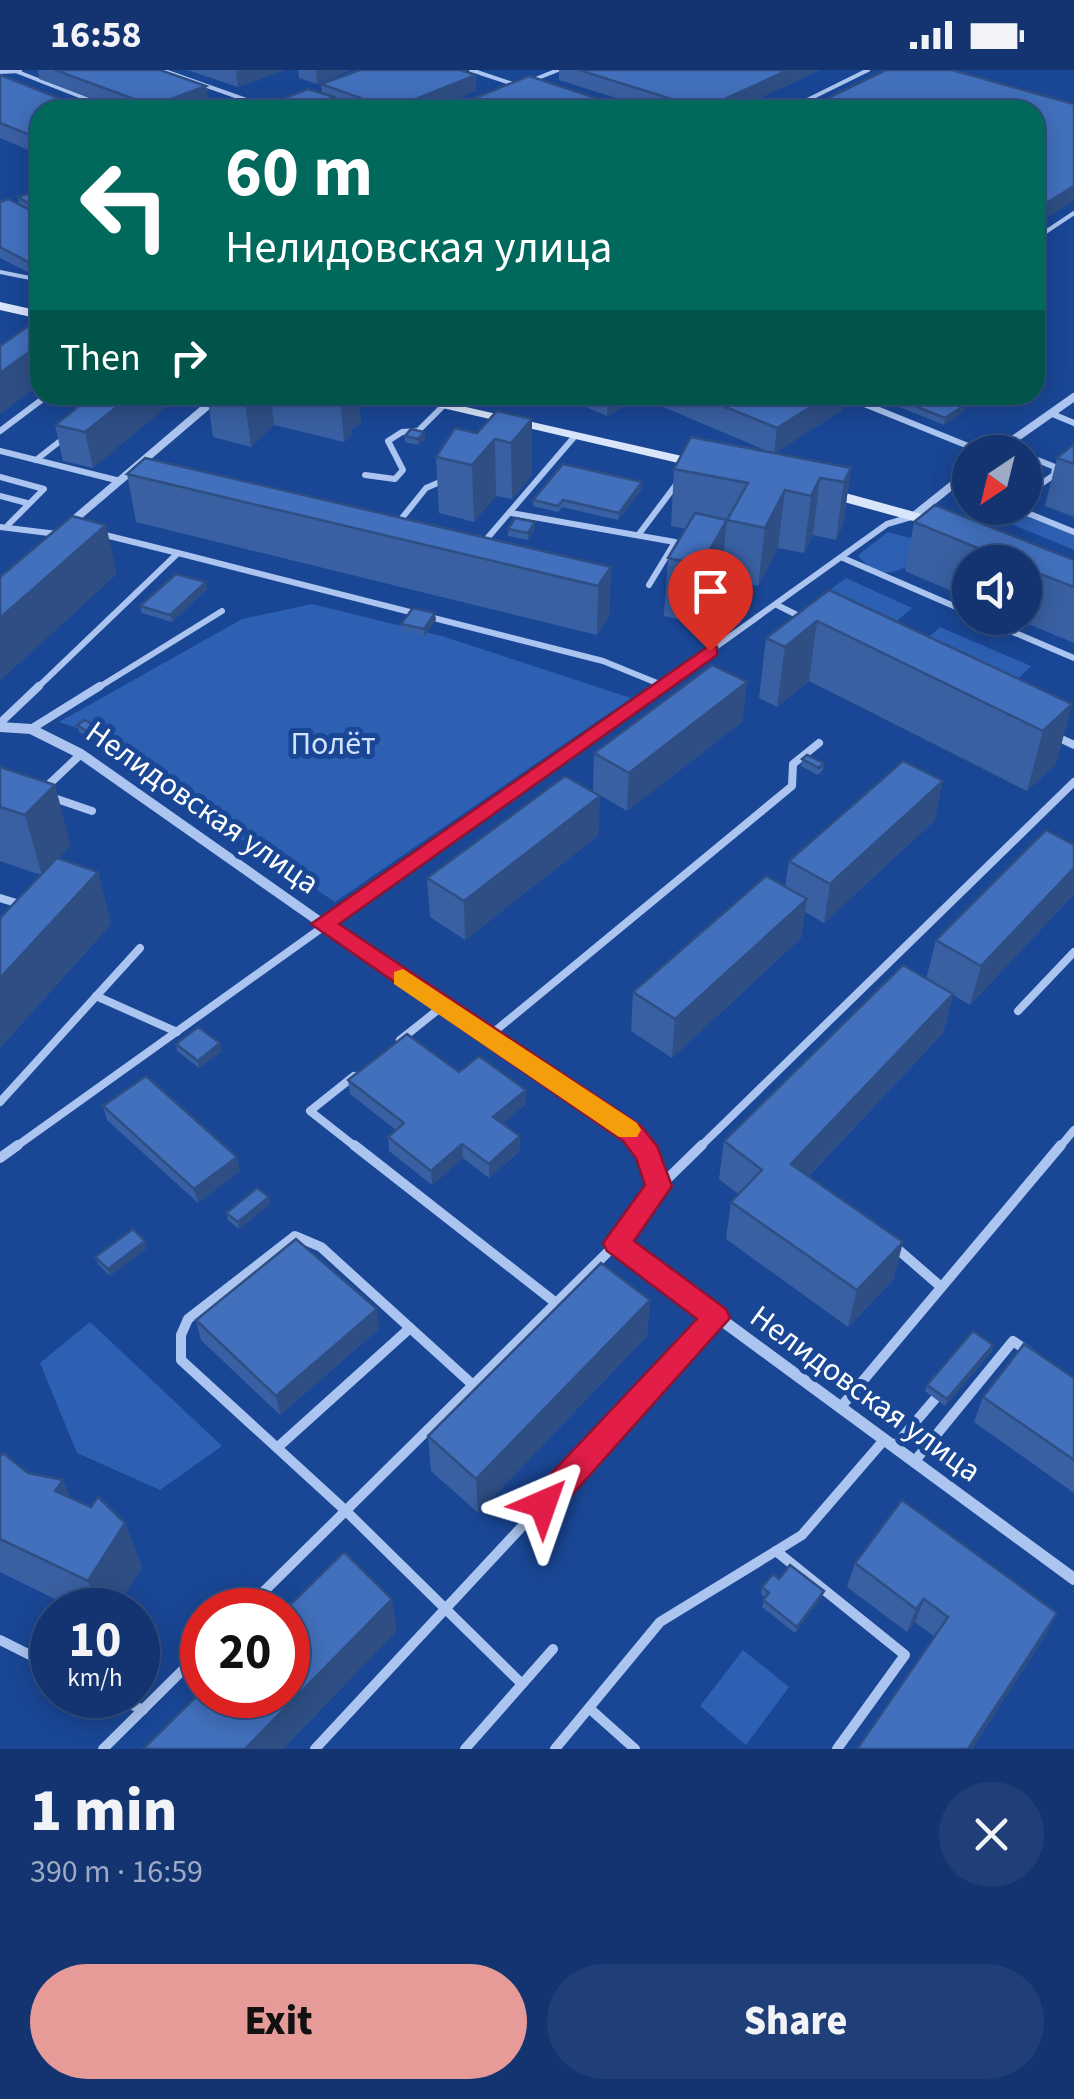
<!DOCTYPE html>
<meta charset="utf-8">
<style>
body{margin:0;font-family:"Source Sans 3",sans-serif;background:#203f78;color:#f1f3f6;height:100vh;display:flex;flex-direction:column;font-size:38px;white-space:nowrap}
*{box-sizing:border-box;margin:0}
p{font-size:32px;color:#9daac3}
.icon{flex:none;width:55px;height:55px;fill:none;stroke:currentColor;stroke-width:2;stroke-linecap:round;stroke-linejoin:round}
.map{position:relative;height:1679px;overflow:hidden}
.panel{display:flex;flex-direction:column;background:#133470;flex:1}
.panel>*{flex:none}
.hud{position:absolute;left:30px;top:30px;width:1015px;height:305px;border-radius:30px;box-shadow:0 5px 25px #0003,0 0 0 2px #324f83;background:#00695c;color:#fff;overflow:hidden}
.needle{width:65px;rotate:215deg}
.fabs{position:absolute;left:952px;top:365px;display:grid;gap:20px}
.fabs a{display:grid;place-items:center;width:90px;height:90px;border-radius:50%;background:#133470;box-shadow:0 5px 25px #0003,0 0 0 2px #324f83;font-size:50px}
.speed{position:absolute;left:30px;top:1518px;display:flex;gap:20px;font-size:50px;font-weight:700;text-align:center}
.speed>*{display:grid;place-content:center;width:130px;height:130px;border-radius:50%;background:#133470;box-shadow:0 5px 25px #0003,0 0 0 2px #324f83;line-height:1}
.speed small{font-size:25px;font-weight:400}
.speed .limit{border:15px solid #d22;background:#fff;color:#111}
.pin{position:absolute;display:grid;place-items:center;width:85px;height:85px;color:#fff;margin:-102px -42px;border-radius:50% 50% 50% 0;rotate:-45deg;box-shadow:0 0 10px #0007}
.pin .icon{rotate:45deg}
.me{position:absolute;width:110px;margin:-55px;rotate:43deg;stroke-linejoin:round;filter:drop-shadow(0 0 8px #0008)}
.turn{display:flex;align-items:center;gap:35px;height:210px;padding:0 30px;font-size:45px}
.turn .icon{width:130px;height:130px;stroke-width:2.5}
.turn b{display:block;font-size:70px;line-height:85px}
.then{display:flex;align-items:center;height:95px;padding:0 30px;background:#0003;gap:20px;font-size:38px}
.round{display:grid;place-items:center;flex:none;width:105px;height:105px;border-radius:52px;background:#203f78}
.summary{display:flex;align-items:center;justify-content:space-between;height:170px;padding:0 30px}
h1{font-size:60px;font-weight:800;line-height:75px}
.cta{display:flex;gap:20px;margin-top:auto;padding:20px 30px}
.cta a{flex:1;height:115px;border-radius:60px;background:#e69b98;color:#111;font-size:40px;font-weight:800;line-height:115px;text-align:center}
.cta a+a{background:#203f78;color:#f1f3f6}
.status{display:flex;justify-content:space-between;align-items:center;height:70px;padding:0 50px;background:#133470;direction:ltr}
.status svg{height:28px;fill:currentColor}
.map>svg:first-child{display:block}
.green{fill:#2d5fb3}
.lines{fill:none;stroke-linecap:round;stroke-linejoin:round}
.lane-far3{stroke:#abc5f0;stroke-width:4}
.lane-far2{stroke:#abc5f0;stroke-width:6}
.lane-far1{stroke:#abc5f0;stroke-width:8}
.lane{stroke:#abc5f0;stroke-width:10}
.street-far2{stroke:#abc5f0;stroke-width:8}
.street-far1{stroke:#abc5f0;stroke-width:10}
.street{stroke:#abc5f0;stroke-width:12}
.secondary{fill:#d9e5fb;fill-rule:evenodd}
.wall{fill:#3960a2}
.shaded-wall{fill:#2e4e84}
.building{fill:#4270bc;stroke:#2e4e84;stroke-width:2.5}
.route{fill:#e11d48;stroke:#92132f;stroke-width:2.5}
.slow{fill:#f59e0b}
.labels{text-anchor:middle;stroke-width:10;stroke-linejoin:round;paint-order:stroke}
.park-label{font-size:32px;fill:#d2e2fb;stroke:#194695}
.street-label{font-size:32px;fill:#fff;stroke:#194695}
</style>
<div class="status"><b>16:58</b><svg viewBox="0 0 49 12"><path d="M0 12V9h3v3zM5 12V6h3v6zM10 12V3h3v9zM15 12V0h3v12zM26 1h20v11H26zM47 4h2v5h-2z"/></svg></div>
<div class="map">
<svg width="1074" height="1679" viewBox="0 0 1074 1679">
<rect width="100%" height="100%" fill="#194695"/>
<!-- green -->
<g class="green">
<path d="M970,419v19h35l69,27v15l-118,-49z"/>
<path d="M888,462l48,13c-24,20 -54,45 -78,10z"/>
<path d="M846,508l66,30 -40,34 -70,-32z"/>
<path d="M312,534l130,32 189,62 -296,204 -243,-162 7,-5 -40,-13 183,-103z"/>
<path d="M940,557l91,39 -28,28 -92,-41z"/>
<path d="M90,1252l132,124 -62,44 -83,-37 -37,-90z"/>
<path d="M743,1580l46,37 -43,58 -46,-39z"/>
</g>
<g class="lines">
<!-- lane-far3 -->
<g class="lane-far3">
<path d="M162,0l113,40"/>
<path d="M471,0l48,16"/>
<path d="M0,2l20,-1"/>
<path d="M18,2l97,38"/>
<path d="M528,12l30,-12"/>
<path d="M787,40l81,-40"/>
<path d="M1035,169l39,-26"/>
<path d="M0,202l40,8"/>
</g>
<!-- lane-far2 -->
<g class="lane-far2">
<path d="M842,325l141,57"/>
<path d="M1050,343l24,10"/>
<path d="M0,361l48,-36"/>
<path d="M1004,377l15,5"/>
<path d="M0,381l120,30"/>
<path d="M1025,385l30,12 -1,8 20,8"/>
<path d="M36,390l28,-22"/>
<path d="M365,405l30,4 8,-9 -15,-29 14,-9 16,-1 25,-25"/>
<path d="M0,407l44,12 -36,36"/>
<path d="M1025,425l29,-20"/>
<path d="M0,426l27,7"/>
<path d="M1015,438l59,24"/>
<path d="M511,443l164,29 -26,43"/>
<path d="M398,453l28,-35 21,-9"/>
<path d="M0,457l57,7"/>
<path d="M639,464l39,-52"/>
<path d="M484,472l91,-106"/>
<path d="M178,483l425,108 59,24"/>
<path d="M843,488l127,55"/>
<path d="M777,535l26,13"/>
<path d="M980,548l94,40"/>
<path d="M36,619l142,-136 -77,-19"/>
<path d="M96,619l126,-78"/>
<path d="M657,619l230,-165 24,-7"/>
</g>
<!-- lane-far1 -->
<g class="lane-far1">
<path d="M0,653l39,-37"/>
<path d="M31,659l69,-43"/>
<path d="M1055,666l19,9"/>
<path d="M44,719l37,-35"/>
<path d="M51,727l41,14"/>
<path d="M0,828l23,7"/>
<path d="M96,926l81,36"/>
<path d="M1018,941l56,-59"/>
<path d="M489,966l303,-250 1,-22 26,-21"/>
<path d="M400,970l44,-35"/>
<path d="M354,1006l-44,35 47,37"/>
<path d="M0,1032l140,-154"/>
<path d="M14,1078l646,-462"/>
<path d="M699,1078l375,-366"/>
<path d="M1059,1078l15,-18"/>
</g>
<!-- lane -->
<g class="lane">
<path d="M354,1075l202,158"/>
<path d="M0,1088l18,-13"/>
<path d="M659,1117l43,-42"/>
<path d="M894,1176l46,40"/>
<path d="M473,1315l-152,-138 -26,-11 -107,83 -7,16v25l165,151 176,173"/>
<path d="M840,1338l221,-263"/>
<path d="M278,1377l132,-119"/>
<path d="M894,1377l41,-48"/>
<path d="M914,1392l99,-121 16,11"/>
<path d="M776,1481l129,104 -68,94"/>
<path d="M245,1540l372,-367"/>
<path d="M0,1570l52,26"/>
<path d="M112,1625l31,15"/>
<path d="M589,1638l46,41"/>
<path d="M103,1679l99,-98"/>
<path d="M315,1679l401,-431"/>
<path d="M465,1679l88,-100"/>
<path d="M555,1679l105,-127 142,-87 82,-95"/>
</g>
<!-- street-far2 -->
<g class="street-far2">
<path d="M996,382l78,-55"/>
<path d="M915,445l55,-44"/>
<path d="M69,454l151,-129"/>
</g>
<!-- street-far1 -->
<path class="street-far1" d="M0,657l31,2 50,25 242,170 292,194 28,30"/>
<!-- street -->
<path class="street" d="M641,1075l7,8 11,34 -42,56 457,336"/>
<!-- secondary -->
<g class="secondary">
<path d="M0,232l40,9v8l-40,-9z"/>
<path d="M387,325h26l291,66 7,4 -7,4z"/>
<path d="M820,416l131,36 3,3 -8,5 -131,-36v-6z"/>
</g>
</g>
<!-- wall -->
<g class="wall">
<path d="M38,0h122l46,16 2,17 -19,7h-67l-83,-31z"/>
<path d="M187,0h98l-47,17z"/>
<path d="M298,0h52l-33,14 -18,-6z"/>
<path d="M559,0h261l-85,40h-81l-95,-30z"/>
<path d="M0,5l40,35 -2,44 -38,-16z"/>
<path d="M476,5v16l-46,19h-95l6,-2 -6,-3v5h-71v-4l58,-13 -1,-9z"/>
<path d="M40,123v83l-3,1 -37,-19v-56l19,2 -1,-7z"/>
<path d="M93,325v73l-30,-7 -8,-36z"/>
<path d="M207,325h151l3,28 -9,6v5l-8,8 -70,-17 -23,22 -38,-10z"/>
<path d="M558,325h286l-2,15 -67,43 76,15 -8,57 -7,15 -23,-5 -9,18 -26,-5 -20,38 -37,-8 -25,45 -32,-7 4,-58 18,-29 -15,-3 3,-57 95,-17 -129,-55 -33,19z"/>
<path d="M870,325h72l24,9 -2,7 -20,14z"/>
<path d="M532,349v56l-20,24 -16,-3 -22,26 -35,-9 -3,-56 41,-24z"/>
<path d="M424,362l1,7 -7,6 -13,-3v-6z"/>
<path d="M1074,374v73l-29,-11 12,-48z"/>
<path d="M127,404l484,93 -2,49 -12,19 -461,-113z"/>
<path d="M642,419l-24,31 -56,-13 -4,5 -25,-6v-6z"/>
<path d="M914,452l160,38v83l-60,-25h11v-56h-55v37l-65,-28z"/>
<path d="M508,459h27l-7,11 -20,-4z"/>
<path d="M207,519l-35,33 -30,-9 -2,-7z"/>
<path d="M829,520l243,114 -16,60 -29,27 -218,-110 -32,26 -18,-9 7,-60z"/>
<path d="M436,550l-12,16 -23,-5v-7z"/>
<path d="M743,651l-116,90 -34,-20 1,-38z"/>
<path d="M77,655l21,3 2,7 -8,5 -13,-8z"/>
<path d="M802,689l22,4 -1,7 -5,5 -17,-9z"/>
<path d="M0,697l71,78 -13,14 40,13 13,52 -111,124v-130l41,-43 -41,-14z"/>
<path d="M935,750l-111,103 -19,-11 -4,26 -129,120 -41,-27 2,-39 152,-105 4,-26z"/>
<path d="M599,765l-134,105 -35,-23 -3,-39z"/>
<path d="M1074,775v49l-104,111 -17,-10 -10,38 -135,144 95,65 -10,38 -45,47 -122,-88 5,-37 7,-8 -19,-15 5,-38 202,-162 10,-39z"/>
<path d="M176,974l46,7 -23,17 -22,-17z"/>
<path d="M459,1002l67,32 -24,20 18,27 -31,27 -26,-20 -31,27 -43,-34 -1,-14 8,-7 -46,-36 -2,-14z"/>
<path d="M103,1036l137,65 -42,32 -91,-83z"/>
<path d="M270,1134l-31,25 -11,-9 -2,-7z"/>
<path d="M145,1171l2,7 -37,28 -12,-12 -3,-7z"/>
<path d="M650,1230l-3,36 -169,177 -47,-42 -3,-35z"/>
<path d="M196,1250l183,9 -99,86 -79,-75z"/>
<path d="M993,1275l-2,7 -46,54 -20,-15 2,-6z"/>
<path d="M1074,1308v115l-100,-71 9,-25z"/>
<path d="M0,1387l28,16 35,7 7,18 55,25 17,44 -27,43h-38l-77,-38z"/>
<path d="M855,1493l202,50 -12,23 -73,113h-115l78,-112 -20,-15 -8,10 -60,-45z"/>
<path d="M779,1509l45,12 -2,6 -27,36 -33,-26 3,-10 -4,-3 1,-7z"/>
</g>
<!-- shaded-wall -->
<g class="shaded-wall">
<path d="M239,0h46l-47,17 -2,-16z"/>
<path d="M316,0h34l-33,14z"/>
<path d="M788,0h32l-85,40h-32z"/>
<path d="M476,5v16l-46,19h-39v-1z"/>
<path d="M206,16l2,17 -19,7h-35l-1,-4z"/>
<path d="M334,27l1,13h-33z"/>
<path d="M40,65v18l-2,1 -3,-17z"/>
<path d="M1074,116v15l-39,24v-15z"/>
<path d="M40,193v13l-3,1 -3,-12z"/>
<path d="M40,274v41l-40,29v-41z"/>
<path d="M132,325h49l-88,73 -8,-36z"/>
<path d="M244,325h27l3,30 -23,22z"/>
<path d="M340,325h18l3,28 -9,6v5l-8,8z"/>
<path d="M608,325h32v2l-33,19z"/>
<path d="M813,325h31l-2,15 -68,44 3,-26 35,-22z"/>
<path d="M966,334l-2,7 -20,14 1,-7z"/>
<path d="M532,349v56l-20,24 -1,-56z"/>
<path d="M424,362l1,7 -7,6v-6z"/>
<path d="M495,369l1,57 -22,26 -2,-57z"/>
<path d="M851,398l-8,57 -7,15 8,-58z"/>
<path d="M820,408l-7,57 -9,18 7,-57z"/>
<path d="M642,412v7l-24,31 1,-7z"/>
<path d="M785,420l-7,58 -20,38 7,-58z"/>
<path d="M727,450l-6,58 -25,45 5,-58z"/>
<path d="M535,452v7l-7,11v-7z"/>
<path d="M106,455l11,49 -117,107v-63z"/>
<path d="M611,497l-2,49 -12,19 1,-49z"/>
<path d="M206,512l1,7 -35,33 -2,-7z"/>
<path d="M435,543l1,7 -12,16v-7z"/>
<path d="M817,551l-8,60 -32,26 8,-60z"/>
<path d="M747,612l-4,39 -116,90 2,-38z"/>
<path d="M1072,634l-16,60 -29,27 16,-60z"/>
<path d="M98,658l2,7 -8,5 -2,-7z"/>
<path d="M943,711l-8,39 -111,103 6,-39z"/>
<path d="M55,715l16,60 -29,31 -17,-61z"/>
<path d="M600,726l-1,39 -134,105 -1,-39z"/>
<path d="M1074,798v26l-104,111 11,-39z"/>
<path d="M98,802l13,52 -111,124v-70z"/>
<path d="M807,829l-6,39 -129,120 3,-39z"/>
<path d="M953,924l-10,39 -159,169 7,-38z"/>
<path d="M220,973l2,8 -23,17 -1,-7z"/>
<path d="M526,1020v14l-32,27 -1,-14z"/>
<path d="M520,1066v15l-31,27v-14z"/>
<path d="M462,1074l1,14 -31,27 -1,-14z"/>
<path d="M237,1087l3,14 -42,32 -4,-14z"/>
<path d="M269,1127l1,7 -31,25 -1,-7z"/>
<path d="M145,1171l2,7 -37,28 -2,-7z"/>
<path d="M903,1172l-10,38 -45,47 9,-37z"/>
<path d="M650,1230l-3,36 -169,177 -2,-34z"/>
<path d="M377,1239l2,20 -99,86 -4,-19z"/>
<path d="M993,1275l-2,7 -46,54 2,-7z"/>
<path d="M63,1410l19,45 -27,-34z"/>
<path d="M125,1453l17,44 -27,43h-15l-12,-29z"/>
<path d="M824,1521l-2,6 -27,36 2,-6z"/>
<path d="M392,1529l5,32 -114,118h-38z"/>
<path d="M924,1529l-9,23 -8,10 9,-23z"/>
<path d="M1057,1543l-12,23 -73,113h-4z"/>
</g>
<!-- building -->
<g class="building">
<path d="M55,0h105l46,16 -53,20z"/>
<path d="M360,0h100l16,5 -85,34 -70,-25z"/>
<path d="M579,0h209l-85,39z"/>
<path d="M886,0h66l122,34v82l-39,24v-100h-232z"/>
<path d="M0,5l89,35h-49v25l-5,2 -35,-14z"/>
<path d="M529,6l103,34h-187z"/>
<path d="M308,19l26,8 -32,13h-28l-10,-4z"/>
<path d="M344,36l10,4h-19z"/>
<path d="M36,121l4,2v17l-22,-13z"/>
<path d="M8,129l32,16v48l-6,2 -34,-18v-45z"/>
<path d="M40,248v26l-40,29v-27z"/>
<path d="M93,325h39l-47,37 -30,-7z"/>
<path d="M696,325h89l27,11 -35,22z"/>
<path d="M887,325h55l24,9 -21,14z"/>
<path d="M497,341l35,8 -21,24 -16,-4 -23,26 -36,-8 19,-29 22,5z"/>
<path d="M411,359l13,3 -6,7 -13,-3z"/>
<path d="M691,367l160,31 -7,14 -24,-4 -9,18 -26,-6 -20,38 -38,-8 21,-37 -74,-14z"/>
<path d="M1074,374v20l-17,-6z"/>
<path d="M145,388l466,109 -13,19 -471,-112z"/>
<path d="M563,394l79,18 -23,31 -56,-13 -5,6 -25,-6z"/>
<path d="M935,435l139,55v27l-49,-19v-6h-13l-98,-40z"/>
<path d="M695,443l32,7 -26,45 -33,-7z"/>
<path d="M72,446l34,9 -106,93v-41z"/>
<path d="M515,448l20,4 -7,11 -20,-4z"/>
<path d="M176,504l30,8 -36,33 -30,-9z"/>
<path d="M829,520l243,114 -29,27 -226,-110 -32,26 -19,-9z"/>
<path d="M413,538l22,5 -11,16 -23,-5z"/>
<path d="M712,595l35,17 -118,91 -35,-20z"/>
<path d="M85,650l13,8 -8,5 -13,-8z"/>
<path d="M807,685l17,8 -5,5 -17,-9z"/>
<path d="M903,691l40,20 -113,103 -41,-23z"/>
<path d="M0,697l55,18 -30,30 -25,-8z"/>
<path d="M565,706l35,20 -136,105 -37,-23z"/>
<path d="M1046,760l28,15v23l-93,98 -45,-26z"/>
<path d="M57,788l41,14 -98,106v-60z"/>
<path d="M766,806l41,23 -132,120 -42,-27z"/>
<path d="M903,895l50,29 -162,170 112,78 -46,48 -126,-88 31,-32 -38,-29z"/>
<path d="M198,957l22,16 -22,18 -22,-17z"/>
<path d="M407,964l52,38 20,-16 47,34 -33,27 27,19 -31,28 -27,-20 -31,27 -43,-34 16,-14 -56,-43z"/>
<path d="M146,1006l91,81 -43,32 -91,-83z"/>
<path d="M257,1118l12,9 -31,25 -12,-9z"/>
<path d="M133,1159l12,12 -37,28 -13,-12z"/>
<path d="M296,1169l81,70 -101,87 -80,-76z"/>
<path d="M601,1193l49,37 -174,179 -48,-43z"/>
<path d="M973,1261l20,14 -46,54 -20,-14z"/>
<path d="M1024,1274l50,34v82l-91,-63z"/>
<path d="M3,1383l25,20 35,7 -8,11 36,16 7,-10 27,26 -37,58 -88,-42v-82z"/>
<path d="M902,1430l155,113 -89,136h-111l91,-132 -24,-18 -8,10 -61,-46z"/>
<path d="M344,1482l48,47 -147,150h-102l59,-58v4h86v-85h-3z"/>
<path d="M790,1495l34,26 -27,36 -34,-27 6,-7 -7,-6 11,-13 6,5z"/>
</g>
<!-- route -->
<path class="route" d="M710,575l7,2v8l-378,269 302,202 16,20 15,40 -38,55 92,68 4,9 -176,197 -11,4 -11,-4 -5,-11 5,-10 165,-175 -90,-68 -4,-8 42,-58 -9,-27 -13,-17 -312,-217z"/>
<!-- slow -->
<path class="slow" d="M403,899l234,154 4,7 -4,7h-18l-225,-153v-12z"/>
<g class="labels">
<!-- park labels -->
<g class="park-label">
<text x="333" y="684">Полёт</text>
</g>
<!-- street labels -->
<g class="street-label">
<text transform="translate(203 737) rotate(35)" y="11">Нелидовская улица</text>
<text transform="translate(866 1323) rotate(36)" y="11">Нелидовская улица</text>
</g>
</g>
</svg>
<div class="fabs">
<a><svg class="needle" viewBox="-14 -14 28 28"><path d="M0-13l5 13h-10z" fill="#e53935"/><path d="M0 13l5-13h-10z" fill="#9daac3"/></svg></a>
<a><svg class="icon" aria-label="sound" viewBox="0 0 24 24"><path d="M4 9h4l5-4v14l-5-4H4zM17 9q2 3 0 6"/></svg></a>
</div>
<div class="speed"><div>10<small>km/h</small></div><div class="limit">20</div></div>
<div class="pin" style="left:710px;top:581px;background:#d93025"><svg class="icon" aria-label="arrive" viewBox="0 0 24 24"><path d="M6 21V4h12l-3 4 3 4H6"/></svg></div>
<svg class="me" style="left:543px;top:1434px" viewBox="-20 -20 40 40"><path d="M0-17L14 15 0 8-14 15z" fill="#e11d48" stroke="#fff" stroke-width="4"/></svg>
<div class="hud">
<div class="turn"><svg class="icon" aria-label="left" viewBox="0 0 24 24"><path d="M17 20v-9H6M10 6l-5 5 5 5"/></svg><div><b>60 m</b>Нелидовская улица</div></div>
<div class="then">Then<svg class="icon" aria-label="right" viewBox="0 0 24 24"><path d="M7 20v-9h11M14 6l5 5-5 5"/></svg></div>
</div>
</div>
<section class="panel">
<div class="summary"><div><h1>1 min</h1><p>390 m · 16:59</p></div><a class="round"><svg class="icon" aria-label="close" viewBox="0 0 24 24"><path d="M6 6l12 12M18 6L6 18"/></svg></a></div>
<div class="cta"><a>Exit</a><a>Share</a></div>
</section>
